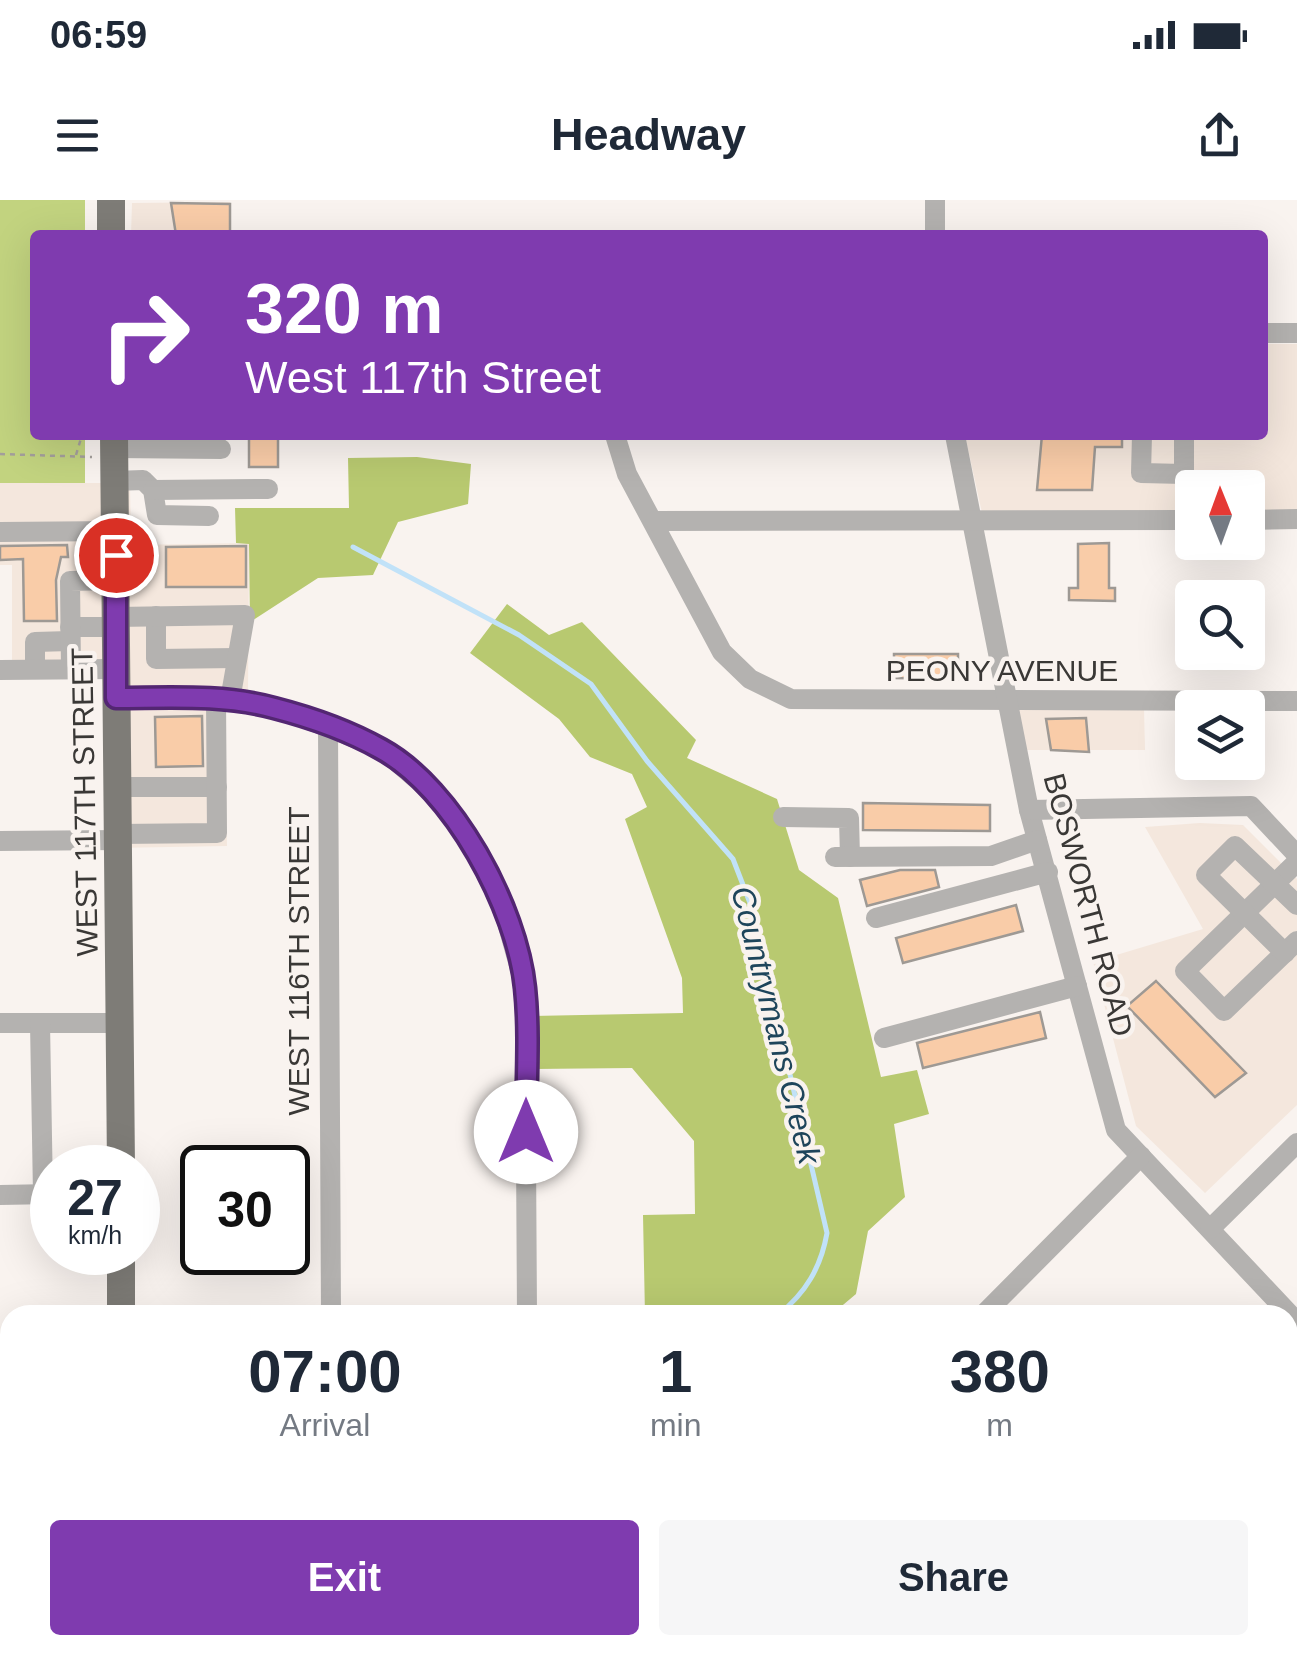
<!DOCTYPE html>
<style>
body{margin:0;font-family:Arial,sans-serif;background:#f6f6f7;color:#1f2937;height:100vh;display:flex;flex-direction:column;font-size:38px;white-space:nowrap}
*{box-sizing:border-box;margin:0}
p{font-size:32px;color:#747a83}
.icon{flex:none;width:55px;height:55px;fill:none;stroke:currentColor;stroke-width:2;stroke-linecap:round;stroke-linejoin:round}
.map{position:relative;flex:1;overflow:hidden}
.panel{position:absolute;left:0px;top:1105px;width:1298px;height:350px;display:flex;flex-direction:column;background:#fff;border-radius:30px 30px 0 0;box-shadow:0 10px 40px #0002}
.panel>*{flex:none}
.hud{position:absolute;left:30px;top:30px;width:1238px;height:210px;border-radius:10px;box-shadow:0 10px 40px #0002;background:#7f3baf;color:#fff;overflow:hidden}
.needle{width:65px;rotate:359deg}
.tools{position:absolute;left:1175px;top:270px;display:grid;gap:20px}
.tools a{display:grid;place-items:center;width:90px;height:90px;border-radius:10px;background:#fff;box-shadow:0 10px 40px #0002;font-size:50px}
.speed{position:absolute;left:30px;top:945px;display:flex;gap:20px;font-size:50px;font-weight:700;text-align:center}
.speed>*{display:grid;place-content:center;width:130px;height:130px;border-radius:50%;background:#fff;box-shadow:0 10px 40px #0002;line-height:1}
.speed small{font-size:25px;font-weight:400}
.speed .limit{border:5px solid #111;border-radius:15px;background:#fff;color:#111}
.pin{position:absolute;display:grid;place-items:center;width:85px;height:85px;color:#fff;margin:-42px;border:5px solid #fff;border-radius:50%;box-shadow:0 2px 10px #0007}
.me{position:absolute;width:110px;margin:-55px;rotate:0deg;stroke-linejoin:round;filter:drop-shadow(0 0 8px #0008)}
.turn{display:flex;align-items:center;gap:35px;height:210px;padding:0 50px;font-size:45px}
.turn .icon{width:130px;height:130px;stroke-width:2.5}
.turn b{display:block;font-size:70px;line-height:85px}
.eta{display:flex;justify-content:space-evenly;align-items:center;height:170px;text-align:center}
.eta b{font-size:60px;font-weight:600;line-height:70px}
.action{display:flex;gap:20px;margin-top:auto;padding:20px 50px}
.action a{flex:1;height:115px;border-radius:10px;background:#7f3baf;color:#fff;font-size:40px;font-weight:600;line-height:115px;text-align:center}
.action a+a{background:#f6f6f7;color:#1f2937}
.status{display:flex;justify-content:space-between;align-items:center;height:70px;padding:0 50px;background:#fff;direction:ltr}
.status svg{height:28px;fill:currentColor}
header{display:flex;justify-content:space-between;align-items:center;height:130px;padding:0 50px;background:#fff;font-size:45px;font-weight:600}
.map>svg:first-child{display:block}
.built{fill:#f4e7dd}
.green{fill:#c2d37f}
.forest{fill:#b8c970}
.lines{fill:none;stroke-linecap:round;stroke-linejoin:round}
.stream{stroke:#c1e2f8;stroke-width:5}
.building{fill:#f9cca8;stroke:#9e9994;stroke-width:2.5}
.path{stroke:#a49f9c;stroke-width:2.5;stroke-dasharray:5 5;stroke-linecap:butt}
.minor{stroke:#b4b2b0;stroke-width:20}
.major{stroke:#7e7c77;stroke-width:28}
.route-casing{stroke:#532672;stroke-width:25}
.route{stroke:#7f3baf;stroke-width:18}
.labels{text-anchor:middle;stroke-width:9;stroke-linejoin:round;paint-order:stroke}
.street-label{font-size:30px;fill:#3a3836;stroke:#f9f3ef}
.water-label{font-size:32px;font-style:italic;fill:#1e455b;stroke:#f9f3ef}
</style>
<div class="status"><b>06:59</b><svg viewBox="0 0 49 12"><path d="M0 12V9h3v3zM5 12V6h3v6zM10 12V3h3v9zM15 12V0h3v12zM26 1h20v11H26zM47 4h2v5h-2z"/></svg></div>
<header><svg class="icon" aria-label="menu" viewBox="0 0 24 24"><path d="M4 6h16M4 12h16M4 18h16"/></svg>Headway<svg class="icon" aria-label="share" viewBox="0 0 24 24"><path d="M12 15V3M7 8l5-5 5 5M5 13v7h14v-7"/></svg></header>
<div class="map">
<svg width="1297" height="1455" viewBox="0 0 1297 1455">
<rect width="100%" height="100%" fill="#f9f3ef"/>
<!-- built -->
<g class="built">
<path d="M230,2v33h-99l1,-32z"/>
<path d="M1263,144h34v170h-49v-26h-56v25h-210l-17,-78h297z"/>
<path d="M0,283h130l1,62 118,-2 -1,151h-24l3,152 -115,2 -4,-182 -96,1v-102h-12z"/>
<path d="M1014,506l130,2 1,42h-122z"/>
<path d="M1200,623l43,2 54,54v226l-92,88 -69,-67 -43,-164 110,-33 -58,-102z"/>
</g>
<!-- green -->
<path class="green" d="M0,0h85v35h-50v200h50v48h-85z"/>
<!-- forest -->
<g class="forest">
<path d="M417,257l54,7 -3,40 -70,18 -25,53 -55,3 -68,44 -1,-78 -13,-1 -1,-35h114l-1,-50z"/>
<path d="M507,404l42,31 33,-13 114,118 -9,18 90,41 22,71 39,28 43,179 36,-7 12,44 -35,10 11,73 -37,34 -12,63 -25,21h-186l-2,-100 52,-1 -1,-73 -62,-73 -99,1 -1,-53 151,-3 -1,-35 -57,-159 22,-12 -15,-33 -42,-17 -31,-38 -89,-66z"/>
<path d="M763,1445h120l9,10h-126z"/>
<path d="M962,1445h136l5,5 -5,5h-146z"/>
</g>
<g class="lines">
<!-- stream -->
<g class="stream">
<path d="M353,347l166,88 72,49 56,77 86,98 17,44 77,330c-6,34 -21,60 -49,82"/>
<path d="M836,1445l6,10"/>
</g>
</g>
<!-- building -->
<g class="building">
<path d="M171,3l59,1v27l-54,4z"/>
<rect x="249" y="235" width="29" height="32"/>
<path d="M1042,235h80v12h-27l-3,43h-55z"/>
<path d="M1109,343v45h6v13l-46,-1v-12h9v-44z"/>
<path d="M67,345l1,12h-7l-5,23 1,41h-33l-1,-62 -23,1v-14z"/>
<path d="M246,346v41h-80v-40z"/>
<path d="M894,454h64v25l-64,-1z"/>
<path d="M202,516l1,50 -47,1 -1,-50z"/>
<path d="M1086,518l3,34 -38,-2 -5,-31z"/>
<path d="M863,603l127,2v26l-127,-1z"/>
<path d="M900,670h35l4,17 -72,19 -7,-26z"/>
<path d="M1016,705l7,26 -120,32 -7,-25z"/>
<path d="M1156,781l90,92 -31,24 -88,-91z"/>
<path d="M1040,812l6,26 -123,30 -6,-25z"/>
</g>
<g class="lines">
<!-- path -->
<g class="path">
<path d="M0,254l92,3"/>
<path d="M76,255l6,-20"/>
</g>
<!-- minor -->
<g class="minor">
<path d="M935,35v-35"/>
<path d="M1262,133h35"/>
<path d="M615,235l12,39 95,178 28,27 41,20 506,2"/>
<path d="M955,235l74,375 87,320 181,192"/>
<path d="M1142,235l-1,38 43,1v-39"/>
<path d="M114,248l107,1"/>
<path d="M115,281l28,-1 10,10 4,25 52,1"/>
<path d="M153,290l115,-1"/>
<path d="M1248,320l49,-1"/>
<path d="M655,321l537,-1"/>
<path d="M0,332l116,-1"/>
<path d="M156,416v43l81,-1"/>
<path d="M116,417l129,-2 -15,85"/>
<path d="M70,427h46"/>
<path d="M35,469v-27l35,-1"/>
<path d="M71,469l-1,-88 45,-1"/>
<path d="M0,470l116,-1"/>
<path d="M116,498h100l57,9 55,20 55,23 45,39 38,44 32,57 27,97 2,328"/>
<path d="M328,527l3,588"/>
<path d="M118,587h99"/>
<path d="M1029,610l222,-4 46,49"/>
<path d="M783,617l66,1 1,39"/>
<path d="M118,634l99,-1 -1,-135"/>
<path d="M0,641l119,-1"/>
<path d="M835,657l156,-1 46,-16"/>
<path d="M1297,662l-112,109 39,40 73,-70"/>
<path d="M876,718l172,-46"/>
<path d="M1285,753l-79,-78 29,-29 62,59"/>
<path d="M0,823h119"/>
<path d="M40,823l3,171"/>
<path d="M884,838l193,-52"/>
<path d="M0,995l52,-1"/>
<path d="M1210,1029l87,-86"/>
<path d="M983,1115l158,-159"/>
<path d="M0,1174l10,-1"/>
<path d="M1288,1181l9,-10"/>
<path d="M0,1349h10"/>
<path d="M1288,1424l9,-9"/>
<path d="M528,1445l1,10"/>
<path d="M672,1445l6,10"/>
<path d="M1224,1445l9,10"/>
<path d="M332,1455v-10"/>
<path d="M1255,1455l11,-10"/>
</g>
<!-- major -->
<g class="major">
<path d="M111,0v35"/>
<path d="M114,235l7,733"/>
<path d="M121,1115v-63"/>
<path d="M123,1445v10"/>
</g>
</g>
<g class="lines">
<!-- route casing -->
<g class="route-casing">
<path id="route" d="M116,355v143c52,0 107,-4 158,10 35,9 75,23 107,41 72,39 136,159 144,239 5,47 1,97 1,144"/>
</g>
<!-- route -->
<use href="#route" class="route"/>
</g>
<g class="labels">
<!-- street labels -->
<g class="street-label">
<text x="1002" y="481">PEONY AVENUE</text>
<text transform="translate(85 602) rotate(-91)" y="10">WEST 117TH STREET</text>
<text transform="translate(1088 705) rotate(75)" y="10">BOSWORTH ROAD</text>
<text transform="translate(299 761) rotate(-90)" y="10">WEST 116TH STREET</text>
</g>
<!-- water labels -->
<g class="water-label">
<text transform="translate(776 825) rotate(76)" y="11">Countrymans Creek</text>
</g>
</g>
</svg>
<div class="tools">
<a><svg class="needle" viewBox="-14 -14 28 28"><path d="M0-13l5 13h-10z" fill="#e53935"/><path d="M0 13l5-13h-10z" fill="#747a83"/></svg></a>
<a><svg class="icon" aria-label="search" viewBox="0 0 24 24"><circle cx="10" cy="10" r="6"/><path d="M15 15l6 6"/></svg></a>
<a><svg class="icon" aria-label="layers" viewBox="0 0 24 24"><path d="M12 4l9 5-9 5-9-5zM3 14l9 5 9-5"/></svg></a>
</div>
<div class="speed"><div>27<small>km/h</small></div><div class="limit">30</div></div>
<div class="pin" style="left:116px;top:355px;background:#d93025"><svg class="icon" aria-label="arrive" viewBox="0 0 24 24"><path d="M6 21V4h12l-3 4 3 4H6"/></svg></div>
<svg class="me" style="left:526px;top:932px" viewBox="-20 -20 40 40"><circle r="19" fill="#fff"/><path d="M0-13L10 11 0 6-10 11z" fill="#7f3baf"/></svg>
<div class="hud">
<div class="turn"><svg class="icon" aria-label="right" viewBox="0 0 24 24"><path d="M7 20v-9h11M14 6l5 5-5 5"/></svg><div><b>320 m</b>West 117th Street</div></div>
</div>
<section class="panel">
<div class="eta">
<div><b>07:00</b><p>Arrival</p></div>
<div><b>1</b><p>min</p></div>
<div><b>380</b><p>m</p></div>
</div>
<div class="action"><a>Exit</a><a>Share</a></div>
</section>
</div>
